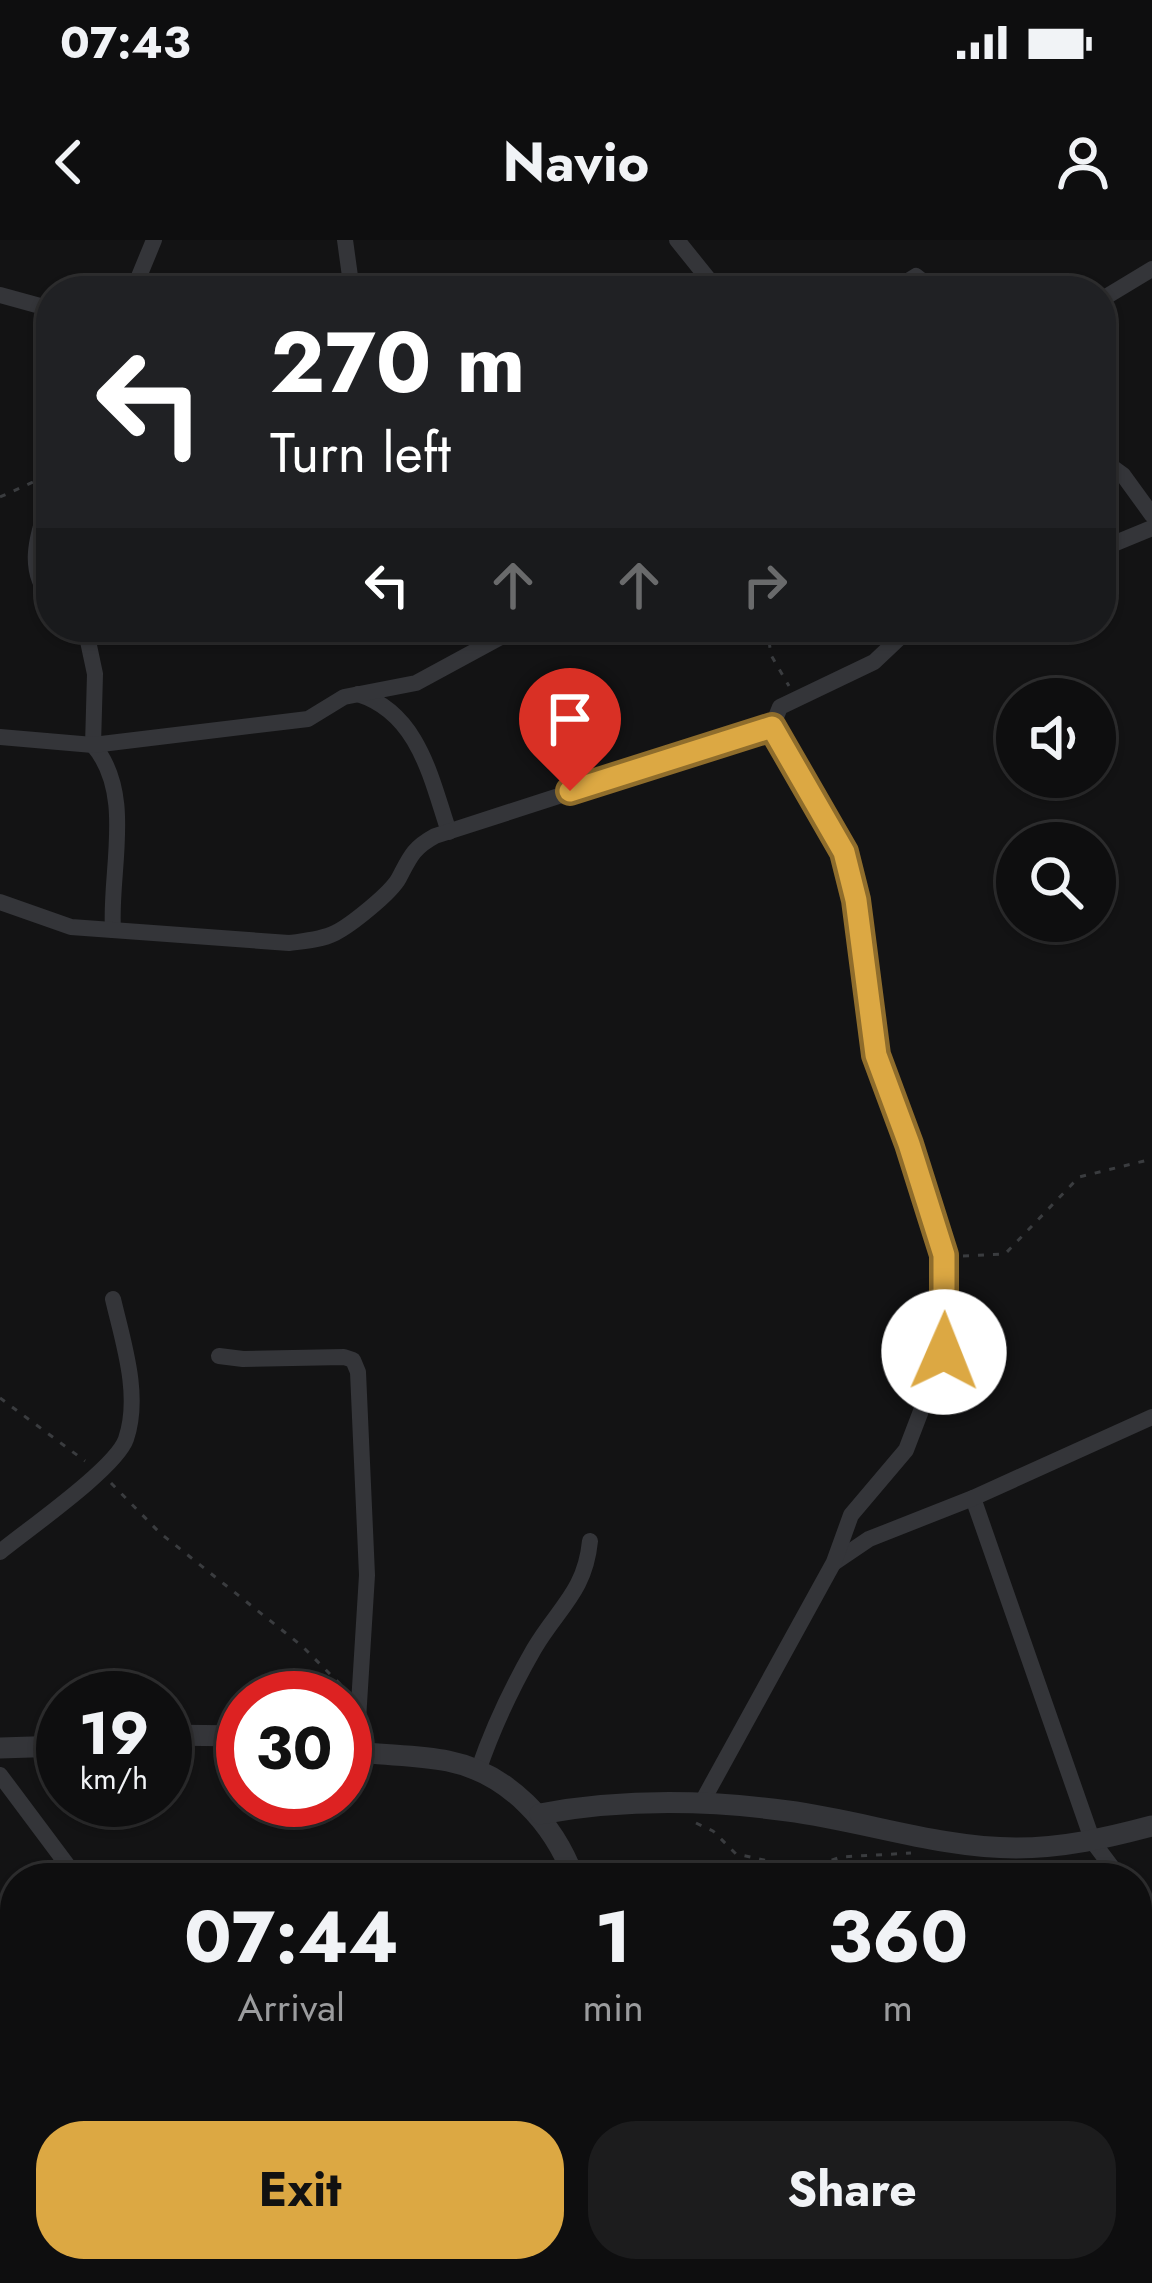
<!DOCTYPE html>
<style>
body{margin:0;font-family:Jost,sans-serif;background:#1c1c1d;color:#f1f3f6;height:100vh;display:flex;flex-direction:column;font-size:45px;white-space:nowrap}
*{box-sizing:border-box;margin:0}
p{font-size:39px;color:#9b9c9e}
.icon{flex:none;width:66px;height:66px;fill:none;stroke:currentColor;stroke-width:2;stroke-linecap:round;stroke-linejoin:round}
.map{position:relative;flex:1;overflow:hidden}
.sheet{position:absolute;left:0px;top:1623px;width:1152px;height:420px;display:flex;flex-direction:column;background:#0e0e0f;border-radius:48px 48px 0 0;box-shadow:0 3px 9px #0004,0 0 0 3px #2e2e2f}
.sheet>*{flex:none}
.guide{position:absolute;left:36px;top:36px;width:1080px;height:366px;border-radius:48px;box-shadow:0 3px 9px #0004,0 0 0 3px #2e2e2f;background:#202124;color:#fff;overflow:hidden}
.fabs{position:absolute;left:996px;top:438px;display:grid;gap:24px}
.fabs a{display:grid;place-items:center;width:120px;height:120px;border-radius:50%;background:#0e0e0f;box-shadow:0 3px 9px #0004,0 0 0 3px #2e2e2f;font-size:60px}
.speed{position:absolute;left:36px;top:1431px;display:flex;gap:24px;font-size:60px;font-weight:700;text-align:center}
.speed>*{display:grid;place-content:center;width:156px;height:156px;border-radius:50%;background:#0e0e0f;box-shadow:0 3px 9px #0004,0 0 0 3px #2e2e2f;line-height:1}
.speed small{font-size:30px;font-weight:400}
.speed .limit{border:18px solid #d22;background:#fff;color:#111}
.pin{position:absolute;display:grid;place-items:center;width:102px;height:102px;color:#fff;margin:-123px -51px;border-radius:50% 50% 50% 0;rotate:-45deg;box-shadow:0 0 12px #0007}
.pin .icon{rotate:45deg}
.me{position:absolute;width:132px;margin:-66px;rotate:1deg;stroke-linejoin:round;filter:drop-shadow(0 0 9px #0008)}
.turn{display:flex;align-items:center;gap:42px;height:252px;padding:0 36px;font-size:54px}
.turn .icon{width:156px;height:156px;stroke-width:2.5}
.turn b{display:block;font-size:84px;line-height:102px}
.lanes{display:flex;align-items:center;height:114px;padding:0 36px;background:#0003;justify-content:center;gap:60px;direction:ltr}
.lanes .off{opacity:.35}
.eta{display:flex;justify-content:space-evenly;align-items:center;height:204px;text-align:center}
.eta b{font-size:72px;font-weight:700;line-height:84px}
.primary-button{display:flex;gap:24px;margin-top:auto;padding:24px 36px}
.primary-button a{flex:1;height:138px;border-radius:48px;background:#dca843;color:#111;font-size:48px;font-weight:700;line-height:138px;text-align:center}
.primary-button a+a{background:#1c1c1d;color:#f1f3f6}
.status{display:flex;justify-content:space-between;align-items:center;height:84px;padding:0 60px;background:#0e0e0f;direction:ltr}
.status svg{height:33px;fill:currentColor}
header{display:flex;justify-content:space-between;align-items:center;height:156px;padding:0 36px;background:#0e0e0f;font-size:54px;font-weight:700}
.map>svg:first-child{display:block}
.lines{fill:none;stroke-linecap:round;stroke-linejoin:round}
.path{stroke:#3a3c3f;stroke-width:3;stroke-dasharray:6 9;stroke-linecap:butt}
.minor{stroke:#343539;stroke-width:16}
.tertiary{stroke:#343539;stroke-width:21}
.route-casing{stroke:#8f6d2c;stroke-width:30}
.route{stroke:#dca843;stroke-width:21}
</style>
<div class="status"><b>07:43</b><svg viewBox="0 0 49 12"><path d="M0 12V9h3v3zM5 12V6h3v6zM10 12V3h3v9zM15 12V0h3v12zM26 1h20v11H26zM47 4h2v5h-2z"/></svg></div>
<header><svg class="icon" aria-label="back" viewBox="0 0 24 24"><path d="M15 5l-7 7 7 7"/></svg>Navio<svg class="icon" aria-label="person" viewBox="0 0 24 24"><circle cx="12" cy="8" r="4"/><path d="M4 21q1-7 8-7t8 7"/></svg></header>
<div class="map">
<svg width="1152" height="2043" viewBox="0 0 1152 2043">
<rect width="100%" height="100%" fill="#131314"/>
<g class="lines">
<!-- path -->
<g class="path">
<path d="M0,257l51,-23"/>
<path d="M767,387l4,28 18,31"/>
<path d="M963,1016l42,-2 74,-77 73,-18"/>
<path d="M0,1158l85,63"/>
<path d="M111,1243l49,50 142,113 40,40"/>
<path d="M696,1583l17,8 23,23 70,15 35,-12 70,-4"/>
<path d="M1137,1721l15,-10"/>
<path d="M0,1957l15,-2"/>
</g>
<!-- minor -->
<g class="minor">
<path d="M345,0l7,51"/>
<path d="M677,0l41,51"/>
<path d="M133,51l21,-51"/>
<path d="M892,51l24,-15 19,15"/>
<path d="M0,55l51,14"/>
<path d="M1104,58l48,-29"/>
<path d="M1101,219l22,16 29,40"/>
<path d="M51,254c-11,37 -28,72 0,105"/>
<path d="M1101,309l51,-21"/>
<path d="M85,387l10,47 -2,71c42,49 16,126 20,185"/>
<path d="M358,454c61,19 73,85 91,138"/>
<path d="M0,497l93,8 215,-26 36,-22 72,-14 83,-45 10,-11"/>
<path d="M0,662l71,25 218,16c15,-2 32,-3 46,-10 16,-8 56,-40 64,-55 11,-21 14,-30 36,-42l337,-109"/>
<path d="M219,1116l24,3 101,-2 9,3 5,12 9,203 -11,177"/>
<path d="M973,1258l120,344 27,36"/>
<path d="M0,1312c28,-23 116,-84 126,-113 15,-44 -3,-97 -13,-140"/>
<path d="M835,1322l34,-23 104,-41 179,-81"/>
<path d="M478,1531c15,-44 33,-82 56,-122 24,-41 51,-57 56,-108"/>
<path d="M0,1535l77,103"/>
<path d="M702,1562l132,-240 17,-47 55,-65 38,-99v-96l-35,-110 -33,-90 -20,-155 -12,-48 -72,-125 8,-20 94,-45 37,-35"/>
<path d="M1137,1662l15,21"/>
<path d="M1137,1899l15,-6"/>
<path d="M0,1913l15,-26"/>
<path d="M521,2043l9,-15"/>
</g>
<!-- tertiary -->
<g class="tertiary">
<path d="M165,1495l78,1"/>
<path d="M0,1508l63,-2"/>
<path d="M345,1510c34,6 70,4 103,11 60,12 106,62 126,117"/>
<path d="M540,1574c81,-15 167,-14 248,-3 76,10 152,37 228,37 47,0 91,-10 136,-22"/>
<path d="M658,2028l8,15"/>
</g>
</g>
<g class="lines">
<!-- route casing -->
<g class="route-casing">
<path id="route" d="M570,551l202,-64 72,125 12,48 20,155 33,89 35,111v97"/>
</g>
<!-- route -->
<use href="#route" class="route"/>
</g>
</svg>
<div class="fabs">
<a><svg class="icon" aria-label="sound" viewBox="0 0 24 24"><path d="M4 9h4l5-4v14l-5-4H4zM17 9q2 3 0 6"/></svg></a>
<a><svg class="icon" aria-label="search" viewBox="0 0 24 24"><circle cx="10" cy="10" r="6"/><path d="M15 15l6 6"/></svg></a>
</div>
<div class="speed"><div>19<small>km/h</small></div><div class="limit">30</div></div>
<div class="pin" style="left:570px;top:551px;background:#d93025"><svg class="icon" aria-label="arrive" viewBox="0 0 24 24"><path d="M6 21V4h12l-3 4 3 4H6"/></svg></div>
<svg class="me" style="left:944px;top:1112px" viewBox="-20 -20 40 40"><circle r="19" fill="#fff"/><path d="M0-13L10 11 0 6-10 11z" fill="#dca843"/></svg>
<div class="guide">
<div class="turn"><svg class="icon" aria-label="left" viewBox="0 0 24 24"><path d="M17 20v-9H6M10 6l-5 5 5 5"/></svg><div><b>270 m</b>Turn left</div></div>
<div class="lanes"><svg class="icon" aria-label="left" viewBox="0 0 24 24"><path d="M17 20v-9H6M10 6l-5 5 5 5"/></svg><svg class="icon off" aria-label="ahead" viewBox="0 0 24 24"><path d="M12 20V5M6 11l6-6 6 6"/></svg><svg class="icon off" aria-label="ahead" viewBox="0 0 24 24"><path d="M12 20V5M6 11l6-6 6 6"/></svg><svg class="icon off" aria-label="right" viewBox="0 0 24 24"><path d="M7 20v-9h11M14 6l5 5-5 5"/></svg></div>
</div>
<section class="sheet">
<div class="eta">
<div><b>07:44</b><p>Arrival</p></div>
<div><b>1</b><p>min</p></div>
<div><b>360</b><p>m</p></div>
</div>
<div class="primary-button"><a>Exit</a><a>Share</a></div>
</section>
</div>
